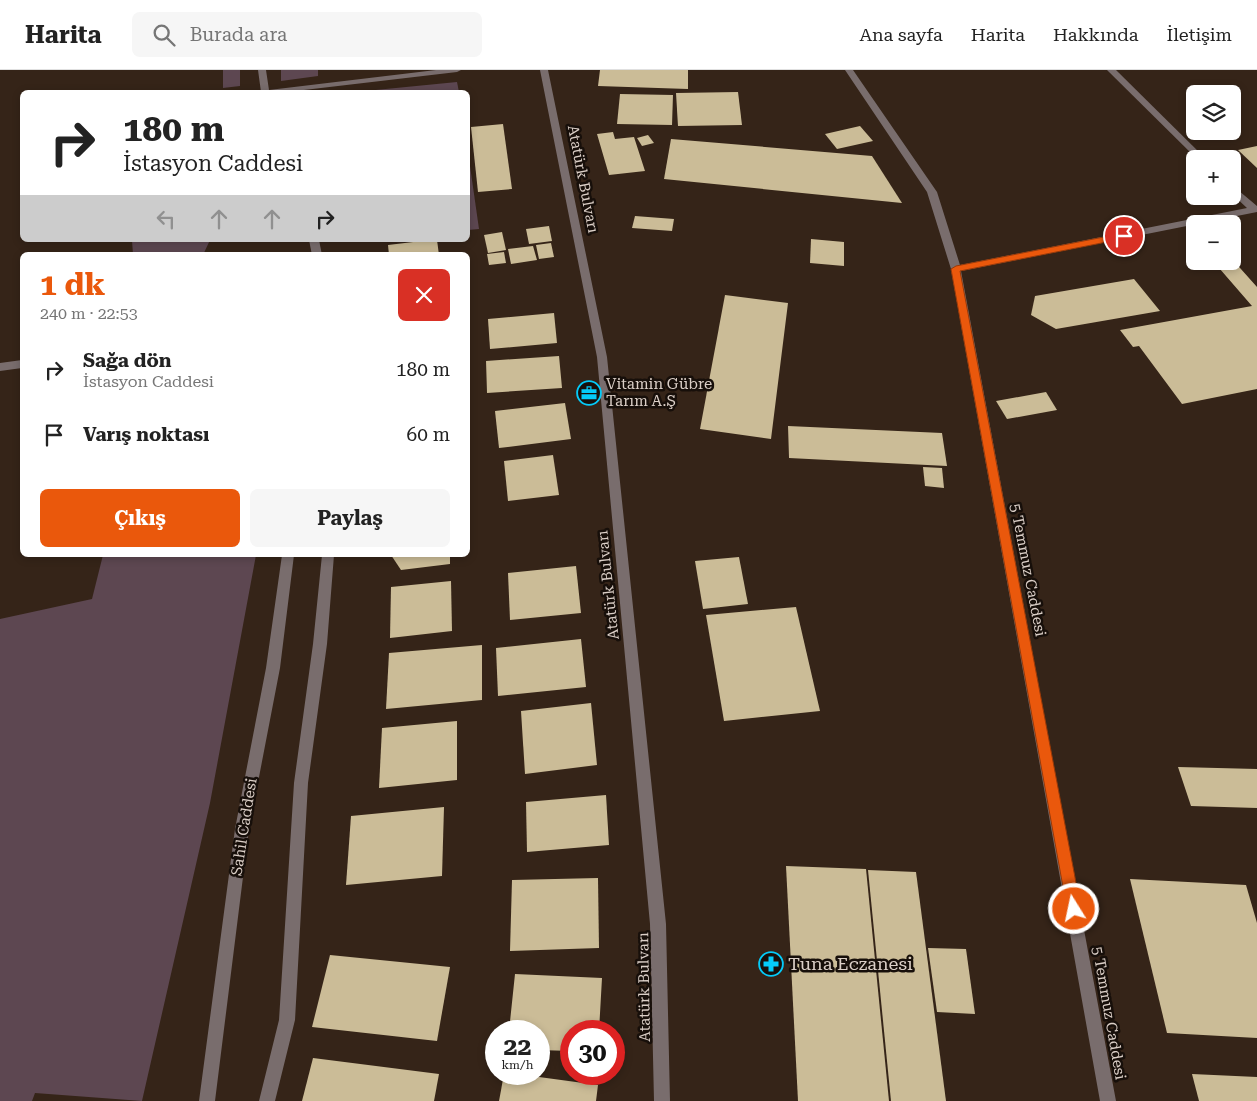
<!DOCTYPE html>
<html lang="tr">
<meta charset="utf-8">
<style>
body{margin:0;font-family:"Roboto Serif",serif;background:#f6f6f6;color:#222;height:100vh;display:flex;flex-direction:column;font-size:19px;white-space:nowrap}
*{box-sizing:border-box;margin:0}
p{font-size:16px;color:#767676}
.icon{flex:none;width:28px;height:28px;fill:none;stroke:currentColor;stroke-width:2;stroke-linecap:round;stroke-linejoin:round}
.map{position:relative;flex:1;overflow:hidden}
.side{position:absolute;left:20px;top:182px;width:450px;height:305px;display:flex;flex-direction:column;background:#fff;border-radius:8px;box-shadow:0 2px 8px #0003}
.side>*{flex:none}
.top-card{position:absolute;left:20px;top:20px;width:450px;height:152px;border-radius:8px;box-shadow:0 2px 8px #0003;background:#fff;color:#222;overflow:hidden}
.fabs{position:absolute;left:1186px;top:15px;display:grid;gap:10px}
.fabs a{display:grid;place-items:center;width:55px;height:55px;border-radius:8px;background:#fff;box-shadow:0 2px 8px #0003;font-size:25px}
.speed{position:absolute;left:485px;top:950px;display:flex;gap:10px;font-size:25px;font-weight:700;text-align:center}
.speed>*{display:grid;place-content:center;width:65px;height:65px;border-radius:50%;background:#fff;box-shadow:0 2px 8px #0003;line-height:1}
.speed small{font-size:12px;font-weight:400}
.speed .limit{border:8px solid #d22;background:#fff;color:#111}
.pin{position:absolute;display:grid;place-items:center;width:42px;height:42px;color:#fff;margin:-21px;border:2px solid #fff;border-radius:50%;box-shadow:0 1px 5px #0007}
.me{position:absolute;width:55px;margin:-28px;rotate:350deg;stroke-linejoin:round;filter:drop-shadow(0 0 4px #0008)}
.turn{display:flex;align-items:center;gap:18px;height:105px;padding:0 20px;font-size:22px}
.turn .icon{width:65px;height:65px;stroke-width:2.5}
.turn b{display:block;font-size:35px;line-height:42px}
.lanes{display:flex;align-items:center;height:48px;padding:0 20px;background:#0003;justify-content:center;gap:25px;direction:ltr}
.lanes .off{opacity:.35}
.round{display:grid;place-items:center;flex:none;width:52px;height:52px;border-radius:8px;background:#f6f6f6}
.summary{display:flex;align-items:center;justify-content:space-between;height:85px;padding:0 20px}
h1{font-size:30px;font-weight:700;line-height:38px;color:#ea580c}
.cta{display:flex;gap:10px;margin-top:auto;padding:10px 20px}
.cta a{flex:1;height:58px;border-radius:8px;background:#ea580c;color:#fff;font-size:20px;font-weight:700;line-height:58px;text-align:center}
.cta a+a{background:#f6f6f6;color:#222}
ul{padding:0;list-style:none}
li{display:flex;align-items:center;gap:15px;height:65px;padding:0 20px}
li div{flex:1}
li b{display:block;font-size:19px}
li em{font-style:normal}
header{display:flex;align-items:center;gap:30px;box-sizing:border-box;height:70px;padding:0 25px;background:#fff;border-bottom:1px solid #e0e0e0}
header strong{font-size:24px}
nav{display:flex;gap:28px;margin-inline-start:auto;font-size:18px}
.search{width:350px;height:45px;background:#f6f6f6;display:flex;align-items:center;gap:12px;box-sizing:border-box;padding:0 18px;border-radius:8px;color:#767676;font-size:19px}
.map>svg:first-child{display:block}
.green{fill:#5d4751}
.building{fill:#cbbc97}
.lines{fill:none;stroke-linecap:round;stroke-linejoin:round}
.minor{fill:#796d6d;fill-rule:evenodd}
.route{fill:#ea580c;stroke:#983908}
.labels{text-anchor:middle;stroke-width:5;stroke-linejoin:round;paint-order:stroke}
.street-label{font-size:15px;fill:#dbcfc7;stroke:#170f0a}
.poi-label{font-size:15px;fill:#dbcfc7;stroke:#170f0a;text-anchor:start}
.near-poi-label{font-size:18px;fill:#dbcfc7;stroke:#170f0a;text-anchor:start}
</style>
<header>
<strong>Harita</strong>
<div class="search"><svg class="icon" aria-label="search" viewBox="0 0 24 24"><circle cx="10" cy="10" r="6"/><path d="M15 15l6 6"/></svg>Burada ara</div>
<nav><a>Ana sayfa</a><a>Harita</a><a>Hakkında</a><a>İletişim</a></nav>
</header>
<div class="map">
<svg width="1257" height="1031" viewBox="0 0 1257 1031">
<rect width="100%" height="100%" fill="#352418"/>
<!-- green -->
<g class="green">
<path d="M223,0h17v16l-17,2z"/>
<path d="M281,0h37v6l-37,5z"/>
<path d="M457,12l2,10h-104z"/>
<path d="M468,82l11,77 -11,1z"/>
<path d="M132,170h78l-7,15h-70z"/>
<path d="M103,485h153l-46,248 -68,298 -107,-8 -3,8h-32v-482l92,-20z"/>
</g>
<!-- building -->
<g class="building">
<path d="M600,0h88v19l-90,-3z"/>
<path d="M738,22l4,33 -64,1 -2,-33z"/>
<path d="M620,24l53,1 -1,30 -55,-1z"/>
<path d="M503,54l9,65 -34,3 -7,-65z"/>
<path d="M860,56l13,15 -36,8 -12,-15z"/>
<path d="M613,62l2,7 19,-2 11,34 -36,4 -12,-41z"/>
<path d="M648,65l6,8 -12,3 -5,-8z"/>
<path d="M671,69l201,17 30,47 -238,-24z"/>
<path d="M1257,76v22l-19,-18z"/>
<path d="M635,146l39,3 -2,12 -40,-3z"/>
<path d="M549,156l3,15 -23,3 -3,-15z"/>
<path d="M502,162l4,18 -18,3 -4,-18z"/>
<path d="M811,169l33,3v24l-34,-3z"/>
<path d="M430,170h7l2,15h-50l-1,-10z"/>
<path d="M551,173l3,14 -15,2 -3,-14z"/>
<path d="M533,176l4,14 -26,4 -3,-15z"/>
<path d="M504,182l2,11 -17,2 -2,-11z"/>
<path d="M1232,189l25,28v102l-75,15 -43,-58 -6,1 -13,-17 132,-24 -39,-45h19z"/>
<path d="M1134,209l26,32 -104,18 -25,-14 4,-19z"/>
<path d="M725,225l63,8 -17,136 -71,-10z"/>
<path d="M554,243l3,30 -67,6 -2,-30z"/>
<path d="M559,286l3,32 -75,5 -1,-32z"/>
<path d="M1046,322l11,18 -50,9 -11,-18z"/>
<path d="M565,333l6,36 -72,9 -4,-37z"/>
<path d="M788,356l154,7 5,33 -158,-8z"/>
<path d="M553,385l6,40 -51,6 -4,-40z"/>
<path d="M923,397l19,1 2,20 -19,-2z"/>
<path d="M391,485h59v9l-49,6z"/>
<path d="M739,487l9,47 -45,5 -8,-48z"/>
<path d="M576,496l5,47 -71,7 -2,-47z"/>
<path d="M451,511l1,50 -62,7 1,-51z"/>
<path d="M796,537l24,104 -96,10 -18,-106z"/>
<path d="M581,569l5,48 -88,9 -2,-48z"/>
<path d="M482,575v55l-96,9 3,-56z"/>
<path d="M591,633l6,62 -72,9 -4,-63z"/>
<path d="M457,651v59l-78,8 3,-60z"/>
<path d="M1178,697l79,2v39l-66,-2z"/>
<path d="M606,725l3,50 -82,7 -1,-50z"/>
<path d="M444,737l-2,69 -96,9 5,-69z"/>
<path d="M786,796l80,3 23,232h-91z"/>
<path d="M868,800l48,2 30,229h-55z"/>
<path d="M598,808l1,70 -89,3 2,-71z"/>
<path d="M1130,809l116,6 11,38v115l-90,-5z"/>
<path d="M928,878l38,1 9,65 -38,-2z"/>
<path d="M330,885l120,12 -13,74 -125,-14z"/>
<path d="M515,904l87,4 -3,53h-28v20l-32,-1v-19h-30z"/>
<path d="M313,988l126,16 -5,27h-132z"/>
<path d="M504,1004h13l81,11 -2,16h-97z"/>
<path d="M1192,1004l65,3v24h-58z"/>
</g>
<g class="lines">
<!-- minor -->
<g class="minor">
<path d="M258,0h8l3,20 167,-20h25l-4,2 -170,20h-26z"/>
<path d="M540,0h8l59,287 59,567 4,177h-16l-4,-177 -53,-567z"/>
<path d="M845,0h8l84,122 23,73 287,-57 -15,-14v-9l25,21v6l-296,59 155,830h-16l-149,-832 -24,-77z"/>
<path d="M1107,0h9l90,89h-9z"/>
<path d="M309,170h10l3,15h-10z"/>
<path d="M22,290v8l-22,3v-8z"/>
<path d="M282,485h12l-14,113 -31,161 -34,272h-16l36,-272 31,-161z"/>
<path d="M322,485h12l-7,89 -19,139 -13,237 -20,81h-16l20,-81 15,-237 19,-139z"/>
</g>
</g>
<!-- route -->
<path class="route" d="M1124,163l4,3 -1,2 -167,33 121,638 -2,5 -5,2 -5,-2 -2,-5 -116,-640 5,-3z"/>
<!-- icons -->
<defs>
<g id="office-ring" transform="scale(1.25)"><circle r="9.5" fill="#170f0a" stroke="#05cbf9" stroke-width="1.5"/><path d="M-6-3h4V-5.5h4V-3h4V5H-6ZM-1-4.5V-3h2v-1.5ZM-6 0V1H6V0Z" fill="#05cbf9"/></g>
<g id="pharmacy-ring" transform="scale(1.25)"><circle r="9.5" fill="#170f0a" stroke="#05cbf9" stroke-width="1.5"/><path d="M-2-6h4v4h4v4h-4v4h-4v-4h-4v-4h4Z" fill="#05cbf9"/></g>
</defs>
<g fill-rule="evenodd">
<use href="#office-ring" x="589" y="323"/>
<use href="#pharmacy-ring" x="771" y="894"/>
</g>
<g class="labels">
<!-- street labels -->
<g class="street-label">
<text transform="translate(583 109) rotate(79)" y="5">Atatürk Bulvarı</text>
<text transform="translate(1028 500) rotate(79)" y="5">5 Temmuz Caddesi</text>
<text transform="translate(608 515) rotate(-96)" y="5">Atatürk Bulvarı</text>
<text transform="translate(244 757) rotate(-81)" y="5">Sahil Caddesi</text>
<text transform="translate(644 917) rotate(-91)" y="5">Atatürk Bulvarı</text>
<text transform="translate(1109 943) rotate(80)" y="5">5 Temmuz Caddesi</text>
</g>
<!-- poi labels -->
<g class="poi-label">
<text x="606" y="319">Vitamin Gübre<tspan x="606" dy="17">Tarım A.Ş</tspan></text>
</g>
<!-- near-poi labels -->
<g class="near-poi-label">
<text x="788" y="900">Tuna Eczanesi</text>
</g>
</g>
</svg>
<div class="fabs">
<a><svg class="icon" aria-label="layers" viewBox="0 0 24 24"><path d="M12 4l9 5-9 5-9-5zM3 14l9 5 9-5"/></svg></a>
<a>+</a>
<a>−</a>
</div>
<div class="speed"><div>22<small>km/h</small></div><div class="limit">30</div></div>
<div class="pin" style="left:1124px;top:166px;background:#d93025"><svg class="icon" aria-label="arrive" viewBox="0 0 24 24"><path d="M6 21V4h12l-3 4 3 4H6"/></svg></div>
<svg class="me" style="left:1074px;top:839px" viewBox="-20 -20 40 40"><circle r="17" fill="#ea580c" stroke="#fff" stroke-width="3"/><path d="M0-11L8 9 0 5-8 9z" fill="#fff"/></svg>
<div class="top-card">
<div class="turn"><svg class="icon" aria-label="right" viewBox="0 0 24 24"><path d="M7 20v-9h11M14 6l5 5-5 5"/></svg><div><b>180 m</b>İstasyon Caddesi</div></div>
<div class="lanes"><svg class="icon off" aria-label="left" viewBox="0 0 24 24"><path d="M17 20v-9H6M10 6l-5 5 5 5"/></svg><svg class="icon off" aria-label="ahead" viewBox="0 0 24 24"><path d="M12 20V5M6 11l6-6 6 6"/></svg><svg class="icon off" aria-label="ahead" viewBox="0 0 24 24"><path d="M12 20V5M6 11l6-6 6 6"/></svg><svg class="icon" aria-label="right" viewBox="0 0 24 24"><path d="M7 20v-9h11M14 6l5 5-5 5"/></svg></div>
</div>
<section class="side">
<div class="summary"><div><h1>1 dk</h1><p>240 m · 22:53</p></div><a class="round" style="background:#d93025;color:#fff"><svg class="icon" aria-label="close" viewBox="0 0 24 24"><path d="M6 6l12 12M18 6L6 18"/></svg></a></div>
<ul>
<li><svg class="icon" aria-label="right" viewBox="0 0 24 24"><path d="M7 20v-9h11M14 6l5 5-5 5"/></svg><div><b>Sağa dön</b><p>İstasyon Caddesi</p></div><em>180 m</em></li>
<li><svg class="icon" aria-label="arrive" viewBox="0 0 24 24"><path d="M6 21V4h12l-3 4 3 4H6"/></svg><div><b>Varış noktası</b></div><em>60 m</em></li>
</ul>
<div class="cta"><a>Çıkış</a><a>Paylaş</a></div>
</section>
</div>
